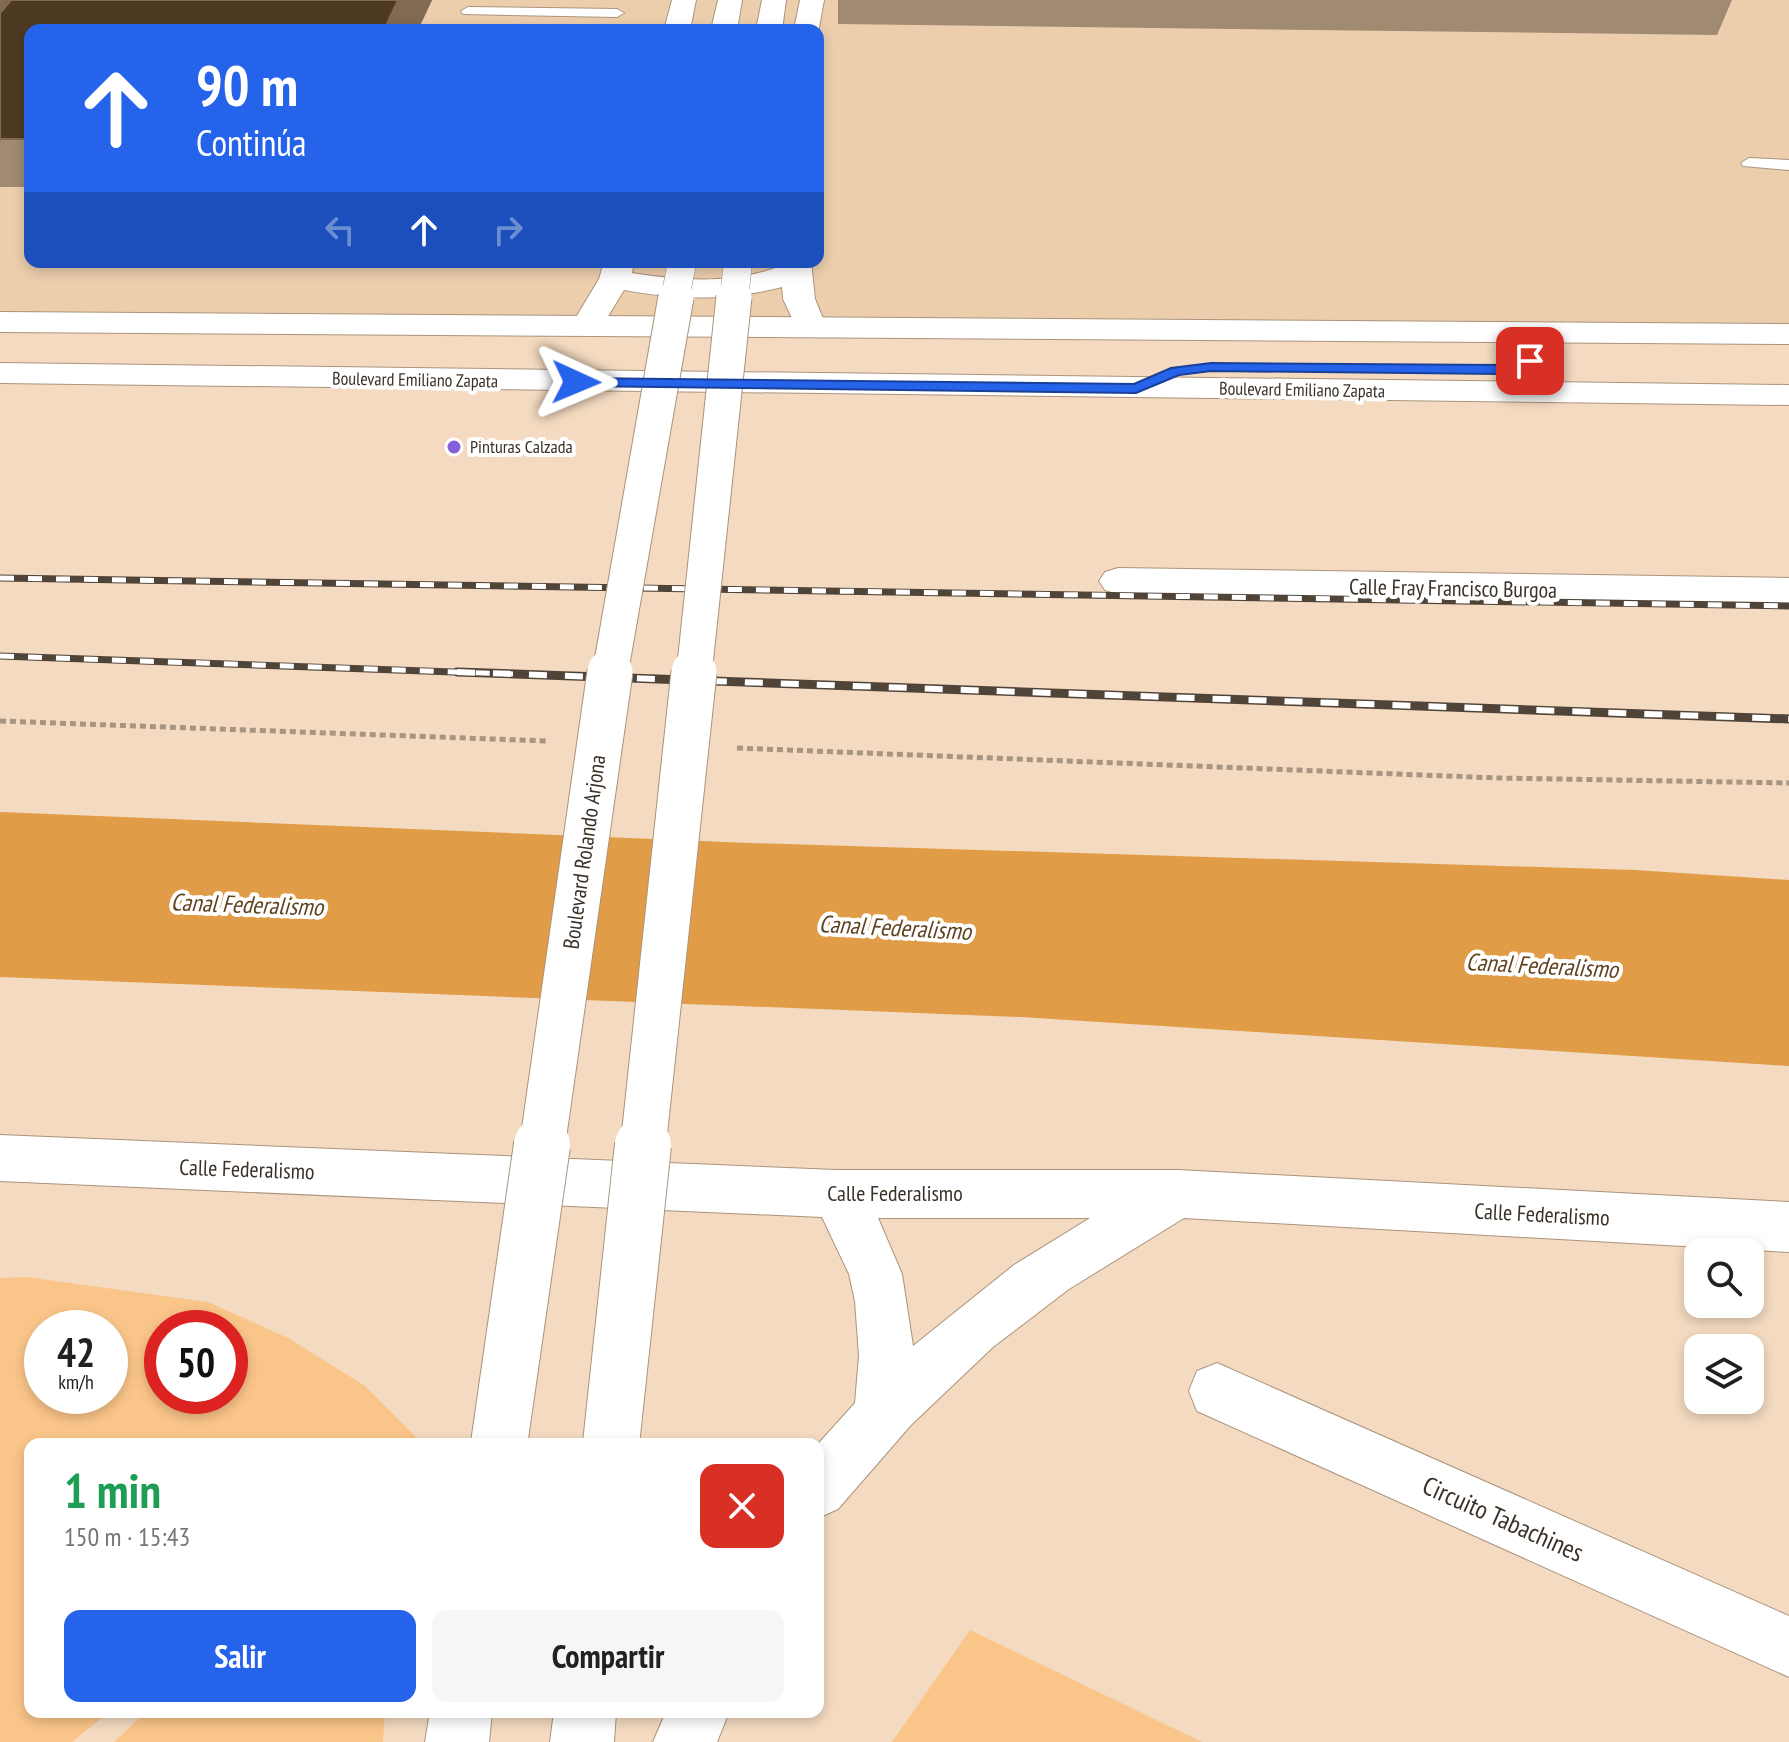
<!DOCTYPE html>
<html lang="es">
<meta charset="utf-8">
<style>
body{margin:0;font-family:"PT Sans Narrow",sans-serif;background:#f6f6f6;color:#202124;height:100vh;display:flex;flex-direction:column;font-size:30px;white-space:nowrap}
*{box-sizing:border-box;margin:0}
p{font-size:26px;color:#757577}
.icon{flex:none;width:44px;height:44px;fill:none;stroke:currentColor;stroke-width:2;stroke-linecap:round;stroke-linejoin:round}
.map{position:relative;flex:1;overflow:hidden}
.panel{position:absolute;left:24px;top:1438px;width:800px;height:280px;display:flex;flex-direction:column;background:#fff;border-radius:16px;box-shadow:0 4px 12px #0003}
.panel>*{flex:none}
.hud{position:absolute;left:24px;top:24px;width:800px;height:244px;border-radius:16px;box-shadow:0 4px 12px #0003;background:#2563eb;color:#fff;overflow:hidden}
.buttons{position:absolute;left:1684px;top:1238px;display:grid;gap:16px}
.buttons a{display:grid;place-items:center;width:80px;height:80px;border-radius:16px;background:#fff;box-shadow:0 4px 12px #0003;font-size:40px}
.speed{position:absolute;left:24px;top:1310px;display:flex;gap:16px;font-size:40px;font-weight:700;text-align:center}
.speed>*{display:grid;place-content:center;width:104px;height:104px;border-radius:50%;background:#fff;box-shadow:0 4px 12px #0003;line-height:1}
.speed small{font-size:20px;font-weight:400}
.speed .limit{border:12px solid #d22;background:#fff;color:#111}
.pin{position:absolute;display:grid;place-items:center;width:68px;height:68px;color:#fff;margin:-34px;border-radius:16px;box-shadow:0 4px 12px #0006}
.me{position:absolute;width:88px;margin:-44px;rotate:91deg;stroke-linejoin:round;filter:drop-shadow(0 0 6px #0008)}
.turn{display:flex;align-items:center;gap:28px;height:168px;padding:0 40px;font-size:36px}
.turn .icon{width:104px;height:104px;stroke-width:2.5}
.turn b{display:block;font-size:56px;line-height:68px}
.lanes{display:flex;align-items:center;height:76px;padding:0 40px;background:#0003;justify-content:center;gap:40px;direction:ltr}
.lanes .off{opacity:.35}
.round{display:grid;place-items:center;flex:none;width:84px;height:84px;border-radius:16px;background:#f6f6f6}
.head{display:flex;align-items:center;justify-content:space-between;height:136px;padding:0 40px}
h1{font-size:48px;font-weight:700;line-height:60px;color:#1e9e55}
.action{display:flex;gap:16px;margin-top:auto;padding:16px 40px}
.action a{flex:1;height:92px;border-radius:16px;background:#2563eb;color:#fff;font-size:32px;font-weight:700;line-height:92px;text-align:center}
.action a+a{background:#f6f6f6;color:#202124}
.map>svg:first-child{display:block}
.built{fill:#eccead;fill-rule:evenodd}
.green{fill:#fac589;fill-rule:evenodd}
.water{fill:#e09c46}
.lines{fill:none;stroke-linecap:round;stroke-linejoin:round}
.lane-casing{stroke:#ab947b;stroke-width:2}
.street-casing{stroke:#ab947b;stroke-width:2}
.secondary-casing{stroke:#ab947b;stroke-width:2}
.path{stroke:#a79481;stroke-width:5;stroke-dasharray:6 4;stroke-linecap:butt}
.lane{fill:#fff;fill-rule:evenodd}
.street{fill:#fff;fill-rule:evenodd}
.secondary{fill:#fff;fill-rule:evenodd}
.rail-far1-casing{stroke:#504438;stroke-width:7}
.rail-casing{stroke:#504438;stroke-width:9}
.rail-far1{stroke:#fff;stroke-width:5;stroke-dasharray:14;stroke-linecap:butt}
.rail{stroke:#fff;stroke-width:6;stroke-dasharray:18;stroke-linecap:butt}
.secondary-bridge-far3-casing{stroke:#ab947b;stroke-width:29;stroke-linecap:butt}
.secondary-bridge-far2-casing{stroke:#ab947b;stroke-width:37;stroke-linecap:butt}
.secondary-bridge-far1-casing{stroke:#ab947b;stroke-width:47;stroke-linecap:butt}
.secondary-bridge-casing{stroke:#ab947b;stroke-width:58;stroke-linecap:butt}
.secondary-bridge-far3{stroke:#fff;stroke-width:28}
.secondary-bridge-far2{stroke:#fff;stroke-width:35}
.secondary-bridge-far1{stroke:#fff;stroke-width:45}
.secondary-bridge{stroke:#fff;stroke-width:56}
.wall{fill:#a08a72}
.shaded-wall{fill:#806a52}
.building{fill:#4e3a23;stroke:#806a52;stroke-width:2}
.route{fill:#2563eb;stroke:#184099;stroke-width:2}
.poi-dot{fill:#845fda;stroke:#fff;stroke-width:3}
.labels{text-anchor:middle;stroke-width:8;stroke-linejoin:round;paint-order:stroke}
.far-street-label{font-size:18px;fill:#3b3127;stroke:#fff}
.far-poi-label{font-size:18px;fill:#3b3127;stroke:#fff;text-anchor:start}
.street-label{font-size:22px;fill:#3b3127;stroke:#fff}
.water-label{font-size:24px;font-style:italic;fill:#604321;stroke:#fff}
.near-street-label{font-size:26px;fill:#3b3127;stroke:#fff}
</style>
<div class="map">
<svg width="1789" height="1742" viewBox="0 0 1789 1742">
<rect width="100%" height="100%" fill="#f3dac0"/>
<!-- built -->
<path class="built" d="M0,0h1789v331l-1789,-11zM30,30h788v232h-788z"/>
<!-- green -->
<g class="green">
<path d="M26,1277l182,25 80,36 77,48 58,58h-393v268h79l-37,30h-72v-464zM42,1328h68v68h-68zM162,1328h68v68h-68z"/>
<path d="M970,1630l232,112h-310z"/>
<path d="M146,1712h239l-2,30h-269z"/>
</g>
<!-- water -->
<path class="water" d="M0,812l750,31 885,27 154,10v186l-768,-49 -1021,-40z"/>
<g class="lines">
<!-- lane casing -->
<g class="lane-casing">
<g id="lane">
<path d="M468,7l149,2 7,4 -7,4 -154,-3 -2,-3z"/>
<path d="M1749,158l40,2v10l-46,-4 -2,-3z"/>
</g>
</g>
<!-- street casing -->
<g class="street-casing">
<g id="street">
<path d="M672,0h24l-6,30h-26z"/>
<path d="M800,0h24l-6,33 -24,-3z"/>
<path d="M604,262h30l-2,11 6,1c49,7 96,10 143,-8v-4h30l4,37 11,27 -5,7 -11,3 -11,-3 -16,-34 -1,-12c-54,14 -103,13 -158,3l-25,41 -11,3 -11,-3 -5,-7 27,-45z"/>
<path d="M1118,568l671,10v26l-671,-10 -13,-4 -6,-9 6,-9z"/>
<path d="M1217,1363l572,253v61l-592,-266 -8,-20 8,-20z"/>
</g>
</g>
<!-- secondary casing -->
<g class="secondary-casing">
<g id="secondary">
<path d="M718,0h24l-5,30h-26z"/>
<path d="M762,0h24l-4,30h-26z"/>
<path d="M0,312l1789,12v20l-1789,-12z"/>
<path d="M0,363l1789,22v20l-1789,-22z"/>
<path d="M0,1135l836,35h342l611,32v50l-605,-34 -115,71 -76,58 -82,78 -73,84 -20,9v-74l37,-41 4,-47 -4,-55 -6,-27 -27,-57 -822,-36zM878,1218h212l-76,47 -101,81 -11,-72z"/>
<path d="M430,1712h62l-3,30h-64z"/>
<path d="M554,1712h62l-2,30h-64z"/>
<path d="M666,1712h63l-12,30h-64z"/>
</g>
</g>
<!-- path -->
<g class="path">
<path d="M0,721l547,20"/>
<path d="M737,748l761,30 291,5"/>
</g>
<!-- lane -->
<use href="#lane" class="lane"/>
<!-- street -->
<use href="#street" class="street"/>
<!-- secondary -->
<use href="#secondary" class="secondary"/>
<!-- rail-far1 casing -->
<g class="rail-far1-casing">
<g id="rail-far1">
<path d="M0,578l1789,28"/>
<path d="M0,656l513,18"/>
</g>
</g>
<!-- rail casing -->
<g class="rail-casing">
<path id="rail" d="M457,672l1332,47"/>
</g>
<!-- rail-far1 -->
<use href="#rail-far1" class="rail-far1"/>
<!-- rail -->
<use href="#rail" class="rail"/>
<!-- secondary-bridge-far3 casing -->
<g class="secondary-bridge-far3-casing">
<g id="secondary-bridge-far3">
<path d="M675,299l7,-37"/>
<path d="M734,299l4,-37"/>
</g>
</g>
<!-- secondary-bridge-far2 casing -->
<g class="secondary-bridge-far2-casing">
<g id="secondary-bridge-far2">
<path d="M610,674l66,-377"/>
<path d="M694,674l40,-377"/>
</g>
</g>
<!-- secondary-bridge-far1 casing -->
<g class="secondary-bridge-far1-casing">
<g id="secondary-bridge-far1">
<path d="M542,1147l68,-475"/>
<path d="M643,1147l51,-475"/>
</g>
</g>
<!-- secondary-bridge casing -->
<g class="secondary-bridge-casing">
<g id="secondary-bridge">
<path d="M499,1444l43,-299"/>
<path d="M611,1444l32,-299"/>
</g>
</g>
<!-- secondary-bridge-far3 -->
<use href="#secondary-bridge-far3" class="secondary-bridge-far3"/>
<!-- secondary-bridge-far2 -->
<use href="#secondary-bridge-far2" class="secondary-bridge-far2"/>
<!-- secondary-bridge-far1 -->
<use href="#secondary-bridge-far1" class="secondary-bridge-far1"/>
<!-- secondary-bridge -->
<use href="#secondary-bridge" class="secondary-bridge"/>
</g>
<!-- wall -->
<g class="wall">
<path d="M0,0h432l-14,30h-388v157h-30z"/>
<path d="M838,0h894l-15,35 -879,-11z"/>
</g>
<!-- shaded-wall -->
<g class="shaded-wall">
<path d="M1,0h46l-47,58v-57z"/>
<path d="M398,0h34l-14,30h-34z"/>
</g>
<!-- building -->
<path class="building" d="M11,0h387l-14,30h-354v109h-30v-126z"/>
<!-- route -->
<path class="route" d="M1530,357l7,4 -9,10 -27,3 -290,-3 -32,4 -43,18 -560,-7 -6,-4 6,-4 558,6 37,-16 40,-5 290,2 18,-1z"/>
<!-- markers -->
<circle class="poi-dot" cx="454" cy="447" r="8"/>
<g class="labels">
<!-- far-street labels -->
<g class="far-street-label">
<text transform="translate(415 380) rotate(1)" y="6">Boulevard Emiliano Zapata</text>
<text transform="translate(1302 390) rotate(1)" y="6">Boulevard Emiliano Zapata</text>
</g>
<!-- far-poi labels -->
<g class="far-poi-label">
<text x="470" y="453">Pinturas Calzada</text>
</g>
<!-- street labels -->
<g class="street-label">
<text transform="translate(1453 588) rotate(1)" y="8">Calle Fray Francisco Burgoa</text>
<text transform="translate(584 852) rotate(-82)" y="8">Boulevard Rolando Arjona</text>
<text transform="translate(247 1169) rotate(2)" y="8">Calle Federalismo</text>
<text x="895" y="1201">Calle Federalismo</text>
<text transform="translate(1542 1214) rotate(3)" y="8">Calle Federalismo</text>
</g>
<!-- water labels -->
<g class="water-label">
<text transform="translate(247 905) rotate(2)" y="8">Canal Federalismo</text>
<text transform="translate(895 928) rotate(3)" y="8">Canal Federalismo</text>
<text transform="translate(1542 966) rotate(3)" y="8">Canal Federalismo</text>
</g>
<!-- near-street labels -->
<g class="near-street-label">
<text transform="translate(1503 1519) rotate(24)" y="9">Circuito Tabachines</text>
</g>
</g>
</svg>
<div class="buttons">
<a><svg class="icon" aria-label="search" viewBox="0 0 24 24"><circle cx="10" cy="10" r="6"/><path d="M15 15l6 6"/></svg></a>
<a><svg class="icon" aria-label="layers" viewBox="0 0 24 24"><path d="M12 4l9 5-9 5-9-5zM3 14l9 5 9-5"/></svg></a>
</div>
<div class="speed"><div>42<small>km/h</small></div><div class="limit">50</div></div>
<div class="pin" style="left:1530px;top:361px;background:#d93025"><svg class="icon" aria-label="arrive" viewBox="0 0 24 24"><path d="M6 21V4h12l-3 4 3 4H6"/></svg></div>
<svg class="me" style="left:576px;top:382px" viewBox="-20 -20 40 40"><path d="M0-17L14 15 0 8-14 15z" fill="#2563eb" stroke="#fff" stroke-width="4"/></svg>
<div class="hud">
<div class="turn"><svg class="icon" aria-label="ahead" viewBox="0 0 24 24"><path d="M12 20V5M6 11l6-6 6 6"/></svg><div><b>90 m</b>Continúa</div></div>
<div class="lanes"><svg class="icon off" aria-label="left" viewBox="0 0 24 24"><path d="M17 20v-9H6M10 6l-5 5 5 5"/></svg><svg class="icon" aria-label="ahead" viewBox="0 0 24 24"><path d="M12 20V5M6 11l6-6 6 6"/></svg><svg class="icon off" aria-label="right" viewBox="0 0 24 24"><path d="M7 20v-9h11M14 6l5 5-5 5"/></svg></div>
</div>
<section class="panel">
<div class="head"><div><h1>1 min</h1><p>150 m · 15:43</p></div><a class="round" style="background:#d93025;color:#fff"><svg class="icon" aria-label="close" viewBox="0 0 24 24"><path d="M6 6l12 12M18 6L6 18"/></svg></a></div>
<div class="action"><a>Salir</a><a>Compartir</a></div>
</section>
</div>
